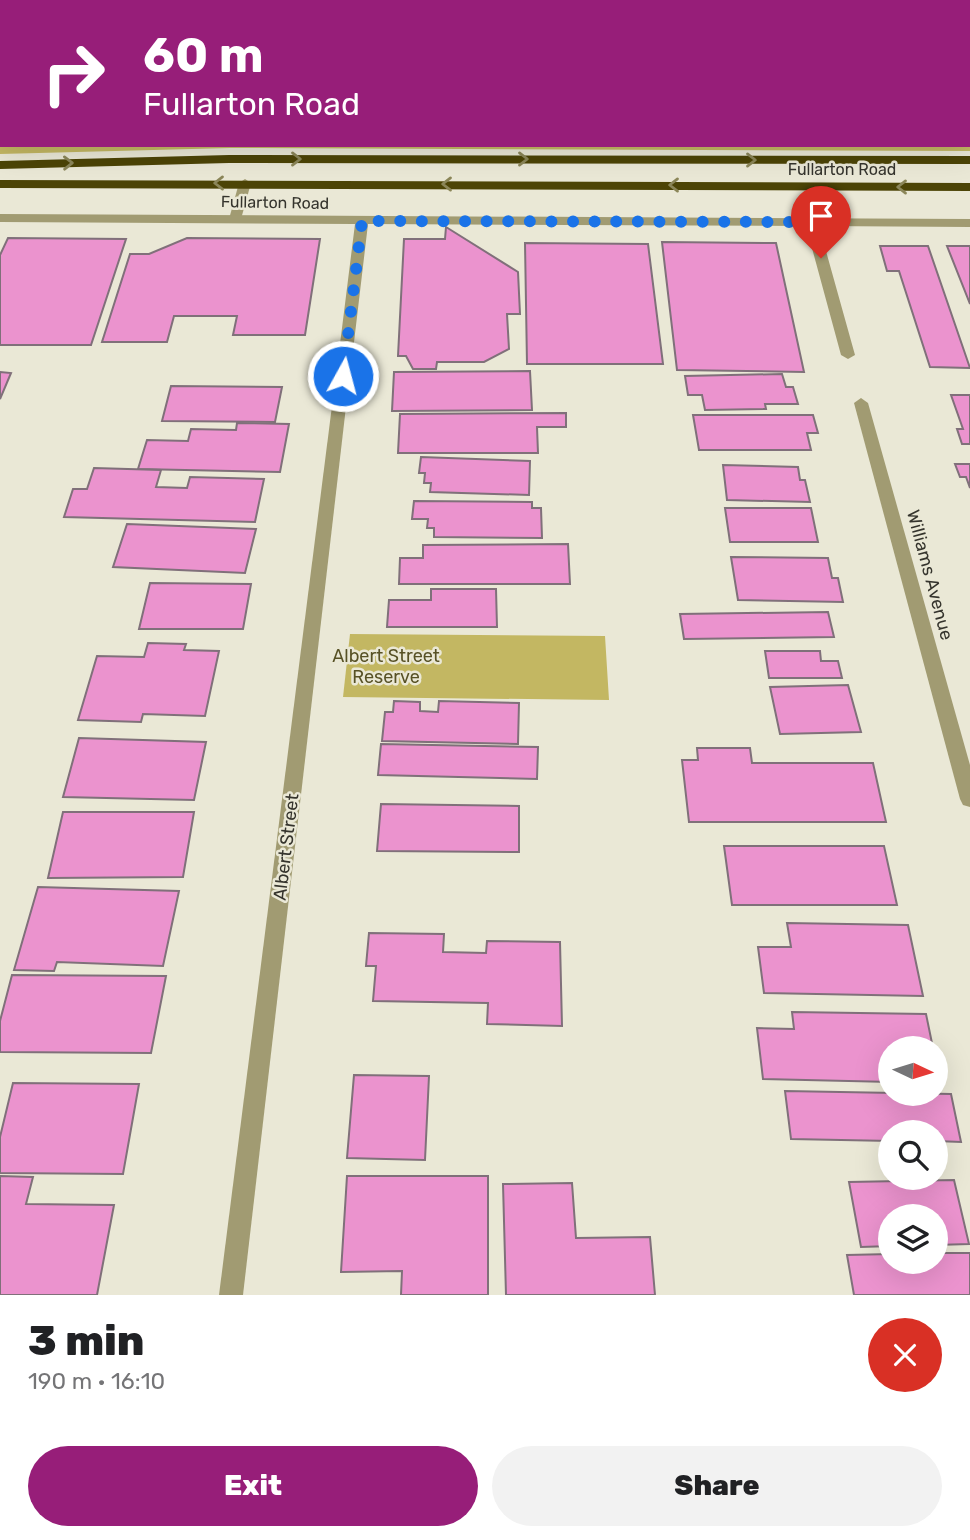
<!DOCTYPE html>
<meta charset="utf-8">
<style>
body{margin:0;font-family:Rubik,sans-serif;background:#f2f2f2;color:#202124;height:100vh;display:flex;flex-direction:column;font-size:26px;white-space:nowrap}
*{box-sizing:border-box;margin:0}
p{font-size:23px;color:#757577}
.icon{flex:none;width:38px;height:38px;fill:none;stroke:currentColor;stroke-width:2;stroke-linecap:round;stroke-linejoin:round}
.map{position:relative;height:1295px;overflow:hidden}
.details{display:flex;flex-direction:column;background:#fff;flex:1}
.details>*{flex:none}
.top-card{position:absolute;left:0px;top:0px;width:971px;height:147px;box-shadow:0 7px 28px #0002;background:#971e79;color:#fff;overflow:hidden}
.needle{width:46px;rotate:94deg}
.controls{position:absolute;left:878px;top:1036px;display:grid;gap:14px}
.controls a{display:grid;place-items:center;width:70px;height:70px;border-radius:50%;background:#fff;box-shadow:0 7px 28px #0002;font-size:35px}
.pin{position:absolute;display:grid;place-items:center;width:60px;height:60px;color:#fff;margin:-72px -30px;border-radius:50% 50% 50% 0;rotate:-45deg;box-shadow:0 0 7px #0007}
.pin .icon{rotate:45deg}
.me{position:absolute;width:77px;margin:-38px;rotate:7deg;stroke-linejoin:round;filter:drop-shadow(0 0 5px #0008)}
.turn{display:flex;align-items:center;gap:24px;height:147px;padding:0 28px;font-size:32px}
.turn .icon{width:91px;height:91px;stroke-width:2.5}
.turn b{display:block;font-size:49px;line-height:60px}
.round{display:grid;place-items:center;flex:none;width:74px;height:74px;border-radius:37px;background:#f2f2f2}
.summary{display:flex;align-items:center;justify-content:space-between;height:119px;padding:0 28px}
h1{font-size:42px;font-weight:800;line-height:52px}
.cta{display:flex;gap:14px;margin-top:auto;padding:14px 28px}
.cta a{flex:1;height:80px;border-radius:42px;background:#971e79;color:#fff;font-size:28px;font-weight:800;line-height:80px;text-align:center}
.cta a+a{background:#f2f2f2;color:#202124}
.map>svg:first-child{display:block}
.green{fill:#c3b762;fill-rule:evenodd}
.water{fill:#baaa3e}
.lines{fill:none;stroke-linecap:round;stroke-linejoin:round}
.stream{fill:#baaa3e;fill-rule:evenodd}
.building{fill:#eb93ce;stroke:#80707a;stroke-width:2}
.path{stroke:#88867a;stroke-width:2.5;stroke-dasharray:3.5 3.5;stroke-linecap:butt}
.lane{fill:#a19b72;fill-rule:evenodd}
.street{fill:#a19b72;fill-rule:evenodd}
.highway{fill:#4c4406;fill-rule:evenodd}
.oneway{stroke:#8b8659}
.route{stroke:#1a73e8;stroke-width:12;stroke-dasharray:0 21.6}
.labels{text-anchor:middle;stroke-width:5;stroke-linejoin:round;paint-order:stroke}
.far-street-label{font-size:16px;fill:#35342d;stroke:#eae8d6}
.street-label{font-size:18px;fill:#35342d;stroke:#eae8d6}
.park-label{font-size:18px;fill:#575125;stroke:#eae8d6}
</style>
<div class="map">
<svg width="970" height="1295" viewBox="0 0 970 1295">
<rect width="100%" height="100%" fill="#eae8d6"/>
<!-- green -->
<g class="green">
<path d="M0,0h970v151l-740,-3 -230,6zM2,2h968v143h-968z"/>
<path d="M350,634l255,2 4,64 -266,-3z"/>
</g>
<!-- water -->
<path class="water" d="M312,0h264l-9,2z"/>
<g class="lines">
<!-- stream -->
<g class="stream">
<path d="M263,0l-3,2h-16l4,-2z"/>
<path d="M2,27v4l-2,1v-4z"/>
</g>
</g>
<!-- building -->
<g class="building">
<path d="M446,227l72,45 2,42h-13l2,35 -25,13h-47l-1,7h-23l-7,-13h-8l6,-117h41z"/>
<path d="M8,238l118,1 -35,106h-91v-90z"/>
<path d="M187,238l133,1 -15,96h-72l4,-19h-63l-7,26h-65l28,-88h19z"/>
<path d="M662,242l114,1 28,129 -127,-2z"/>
<path d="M525,243l123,1 15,120h-136z"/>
<path d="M880,246h48l42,122 -40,-1 -31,-96h-12z"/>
<path d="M947,246h23v58z"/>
<path d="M530,371l2,39 -140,1 2,-39z"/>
<path d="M0,372l11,1 -11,26z"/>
<path d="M782,374l4,13h7l5,17h-33l1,5 -61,1 -3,-15h-14l-3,-19z"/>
<path d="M171,386l111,1 -7,35 -113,-1z"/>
<path d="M951,395h19v49h-8l-5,-15h6z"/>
<path d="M566,413v14h-29l1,26h-140l2,-39z"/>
<path d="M693,415h120l5,18h-11l4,17h-112z"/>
<path d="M237,423l52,1 -9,48 -142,-3 9,-29 41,1 3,-12 45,1z"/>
<path d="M421,457l109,4 -1,34 -99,-3 1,-9h-7l1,-10h-6z"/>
<path d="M955,464h15v24l-4,-11h-6z"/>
<path d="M723,465l75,2 2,13h5l5,22 -83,-2z"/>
<path d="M94,468l67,2 -5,17 31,1 3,-11 74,2 -9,43 -191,-5 9,-28h14z"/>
<path d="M414,501l118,1v6h9l1,30 -108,-1v-9h-7l1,-9h-16z"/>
<path d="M725,508h86l7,34h-88z"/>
<path d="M127,524l129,5 -11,44 -132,-6z"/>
<path d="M568,544l2,40h-171l1,-26h23v-13z"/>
<path d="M731,557l97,1 4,20h6l5,24 -105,-2z"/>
<path d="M150,583l101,1 -8,45h-104z"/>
<path d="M431,589h65l1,38h-110l2,-27h42z"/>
<path d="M828,612l6,25 -150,2 -4,-25z"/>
<path d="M148,643l38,1 -2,6 35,1 -14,65 -62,-2 -2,8 -63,-2 19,-64 47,1z"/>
<path d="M765,651h55l1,10h17l4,17h-73z"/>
<path d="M848,685l13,47 -81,2 -10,-47z"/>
<path d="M394,701l26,1v9l18,1 1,-11 80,2 -1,41 -136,-3 3,-29h8z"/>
<path d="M79,738l127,4 -12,58 -131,-3z"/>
<path d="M381,744l157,3 -1,32 -159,-4z"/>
<path d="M697,748h53l2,15h121l13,59h-197l-7,-62h16z"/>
<path d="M381,804l138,2v46l-142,-1z"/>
<path d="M63,812h131l-11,65 -135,1z"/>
<path d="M724,846h160l13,59h-165z"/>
<path d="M38,887l141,4 -16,75 -106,-4 -3,9 -40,-1z"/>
<path d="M787,923l121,2 15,71 -159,-3 -6,-46h33z"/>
<path d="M369,933l75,1 -1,18 43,1 1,-12 73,1 2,84 -75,-2 1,-21 -115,-2 3,-35h-10z"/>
<path d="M12,975l154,1 -15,77 -151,-1v-31z"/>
<path d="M792,1012l134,2 7,34h-42v34l-128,-3 -6,-51 37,1z"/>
<path d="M354,1075l75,1 -4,84 -78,-2z"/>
<path d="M13,1083l126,1 -16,90 -123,-1v-36z"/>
<path d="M785,1091l166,3 10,48 -25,-1v-9h-45v9l-100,-2z"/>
<path d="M0,1176l33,1 -7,27 88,1 -17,90h-97z"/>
<path d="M347,1176h141v119h-87l1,-24 -61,1z"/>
<path d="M954,1180l15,64 -33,1v-29h-45v30l-30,1 -12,-65z"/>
<path d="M572,1183l4,55 74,-1 5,58h-149l-3,-111z"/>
<path d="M936,1253h34v42h-116l-7,-40 44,-1v8h45z"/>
</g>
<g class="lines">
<!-- path -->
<g class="path">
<path d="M607,2h52"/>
<path d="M867,2l8,-2"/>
</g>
<!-- lane -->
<path class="lane" d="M245,179l6,4 -10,36 -11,3 -1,-3 10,-36z"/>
<!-- street -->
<g class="street">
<path d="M0,214l970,5v8l-151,-1 36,129 -7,4 -7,-4 -35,-129 -438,-2 -18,152 -7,5 -7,-5 19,-152 -355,-2z"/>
<path d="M340,393l7,5 -104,897h-24l114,-897z"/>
<path d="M861,398l7,5 102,362v42l-7,-2 -3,-6 -106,-396z"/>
</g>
<!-- highway -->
<g class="highway">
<path d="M229,155l741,1v8l-741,-1 -229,6v-8z"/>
<path d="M0,180l970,3v8l-970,-3z"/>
</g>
</g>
<!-- one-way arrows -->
<defs><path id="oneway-chevron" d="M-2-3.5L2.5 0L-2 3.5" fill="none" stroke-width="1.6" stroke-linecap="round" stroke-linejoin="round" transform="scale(1.75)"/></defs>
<g class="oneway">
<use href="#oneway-chevron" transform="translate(296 159)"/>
<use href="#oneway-chevron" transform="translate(523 159)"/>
<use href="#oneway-chevron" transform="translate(751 160)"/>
<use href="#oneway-chevron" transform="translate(68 163) rotate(-1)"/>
<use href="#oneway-chevron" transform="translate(219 183) rotate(180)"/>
<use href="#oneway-chevron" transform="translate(447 184) rotate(-180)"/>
<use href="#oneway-chevron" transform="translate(674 185) rotate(-180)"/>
<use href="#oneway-chevron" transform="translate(902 187) rotate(-180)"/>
</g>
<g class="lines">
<!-- route -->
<path class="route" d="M343,376l19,-155 449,1 10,36"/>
</g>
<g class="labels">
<!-- far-street labels -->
<g class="far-street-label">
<text x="842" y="175">Fullarton Road</text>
<text transform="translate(275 202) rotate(1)" y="6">Fullarton Road</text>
</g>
<!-- street labels -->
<g class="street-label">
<text transform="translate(930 575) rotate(75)" y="6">Williams Avenue</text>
<text transform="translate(286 847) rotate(-83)" y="6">Albert Street</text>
</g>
<!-- park labels -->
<g class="park-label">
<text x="386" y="662">Albert Street<tspan x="386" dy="21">Reserve</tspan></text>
</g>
</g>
</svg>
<div class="controls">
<a><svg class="needle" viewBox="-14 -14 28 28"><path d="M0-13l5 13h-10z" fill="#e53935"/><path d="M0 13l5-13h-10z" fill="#757577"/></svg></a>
<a><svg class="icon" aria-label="search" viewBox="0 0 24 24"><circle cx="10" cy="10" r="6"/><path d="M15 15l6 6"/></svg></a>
<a><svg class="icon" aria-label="layers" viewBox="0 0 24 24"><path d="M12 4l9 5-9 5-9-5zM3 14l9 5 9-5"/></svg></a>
</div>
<div class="pin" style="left:821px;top:258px;background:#d93025"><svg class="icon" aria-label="arrive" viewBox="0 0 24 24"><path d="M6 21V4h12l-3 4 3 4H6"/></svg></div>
<svg class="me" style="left:343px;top:376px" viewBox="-20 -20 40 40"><circle r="17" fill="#1a73e8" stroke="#fff" stroke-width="3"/><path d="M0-11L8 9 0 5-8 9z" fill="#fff"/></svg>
<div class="top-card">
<div class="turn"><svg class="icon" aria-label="right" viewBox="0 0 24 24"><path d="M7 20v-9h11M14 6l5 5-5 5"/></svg><div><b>60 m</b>Fullarton Road</div></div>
</div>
</div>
<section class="details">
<div class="summary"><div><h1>3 min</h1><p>190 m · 16:10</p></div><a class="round" style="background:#d93025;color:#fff"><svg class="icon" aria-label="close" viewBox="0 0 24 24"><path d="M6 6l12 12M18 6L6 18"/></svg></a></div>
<div class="cta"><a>Exit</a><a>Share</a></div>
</section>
